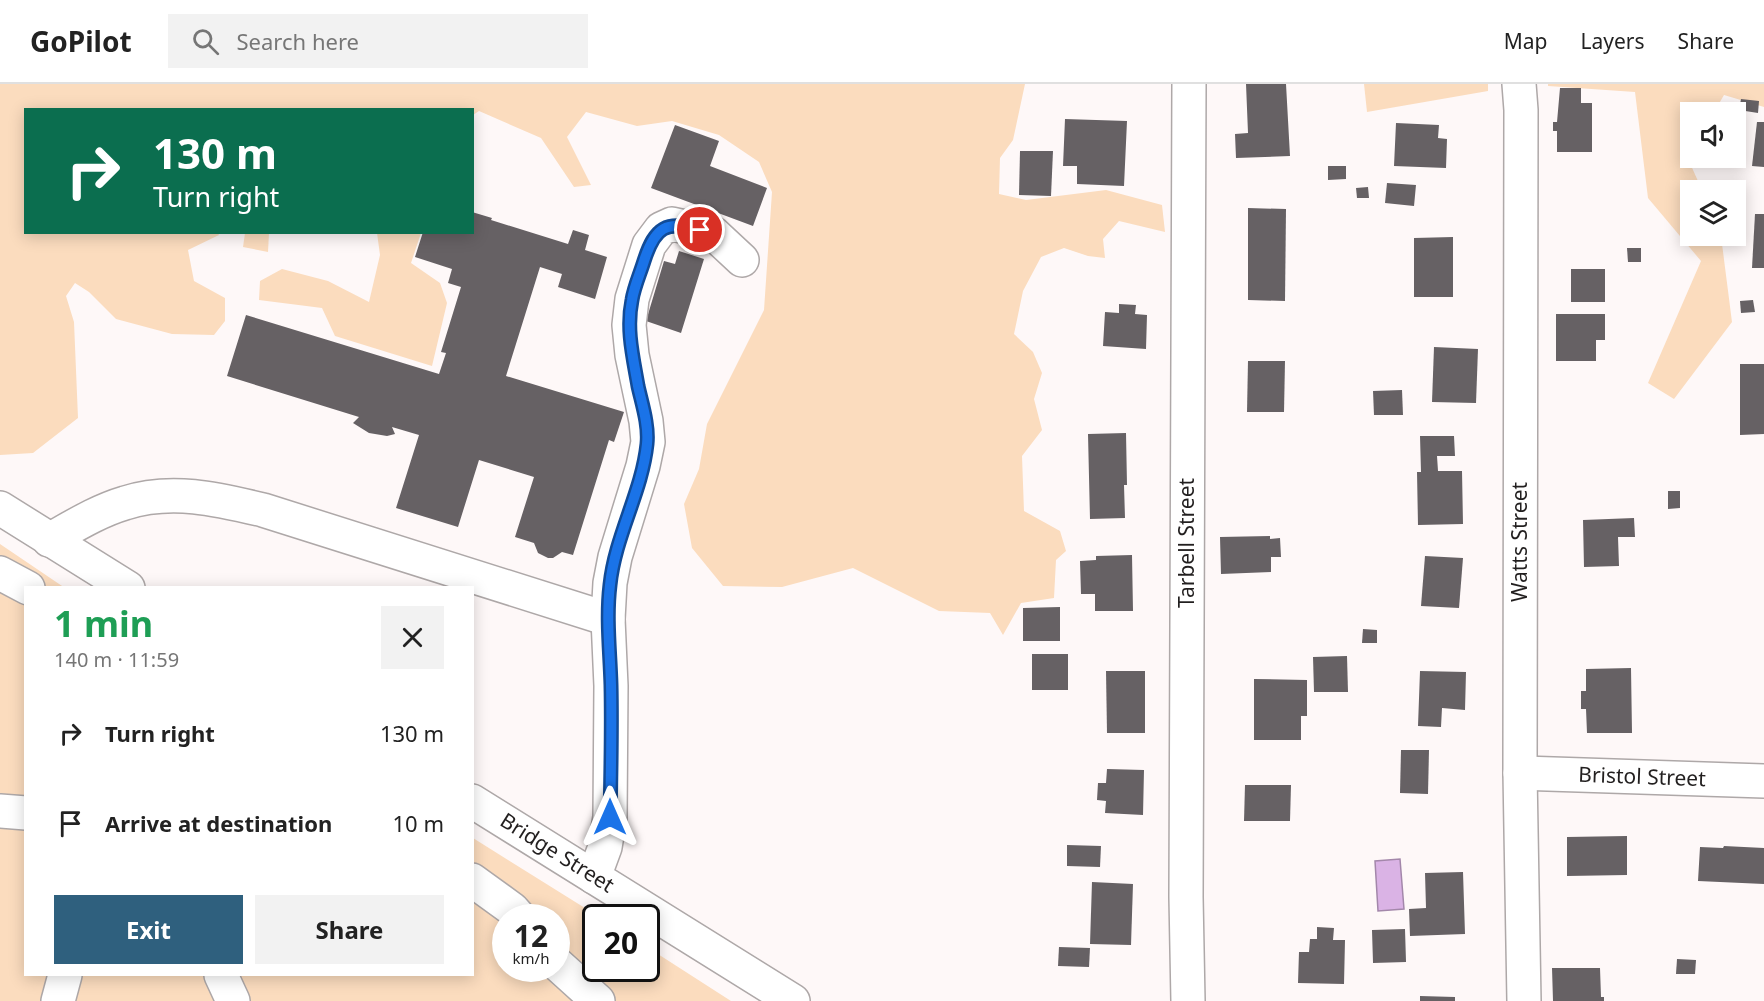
<!DOCTYPE html>
<meta charset="utf-8">
<style>
body{margin:0;font-family:"Noto Sans",sans-serif;background:#f2f2f2;color:#222;height:100vh;display:flex;flex-direction:column;font-size:22px;white-space:nowrap}
*{box-sizing:border-box;margin:0}
p{font-size:20px;color:#767676}
.icon{flex:none;width:33px;height:33px;fill:none;stroke:currentColor;stroke-width:2;stroke-linecap:round;stroke-linejoin:round}
.map{position:relative;flex:1;overflow:hidden}
.details{position:absolute;left:24px;top:502px;width:450px;height:390px;display:flex;flex-direction:column;background:#fff;border-radius:0px;box-shadow:0 3px 15px #0003}
.details>*{flex:none}
.hud{position:absolute;left:24px;top:24px;width:450px;height:126px;border-radius:0px;box-shadow:0 3px 15px #0003;background:#0b6e4f;color:#fff;overflow:hidden}
.fabs{position:absolute;left:1680px;top:18px;display:grid;gap:12px}
.fabs a{display:grid;place-items:center;width:66px;height:66px;border-radius:0px;background:#fff;box-shadow:0 3px 15px #0003;font-size:30px}
.speed{position:absolute;left:492px;top:820px;display:flex;gap:12px;font-size:30px;font-weight:700;text-align:center}
.speed>*{display:grid;place-content:center;width:78px;height:78px;border-radius:50%;background:#fff;box-shadow:0 3px 15px #0003;line-height:1}
.speed small{font-size:15px;font-weight:400}
.speed .limit{border:3px solid #111;border-radius:9px;background:#fff;color:#111}
.pin{position:absolute;display:grid;place-items:center;width:51px;height:51px;color:#fff;margin:-26px;border:3px solid #fff;border-radius:50%;box-shadow:0 2px 6px #0007}
.me{position:absolute;width:66px;margin:-33px;rotate:0deg;stroke-linejoin:round;filter:drop-shadow(0 0 4px #0008)}
.turn{display:flex;align-items:center;gap:21px;height:126px;padding:0 30px;font-size:27px}
.turn .icon{width:78px;height:78px;stroke-width:2.5}
.turn b{display:block;font-size:42px;line-height:51px}
.round{display:grid;place-items:center;flex:none;width:63px;height:63px;border-radius:0px;background:#f2f2f2}
.head{display:flex;align-items:center;justify-content:space-between;height:102px;padding:0 30px}
h1{font-size:36px;font-weight:700;line-height:45px;color:#1e9e55}
.primary-button{display:flex;gap:12px;margin-top:auto;padding:12px 30px}
.primary-button a{flex:1;height:69px;border-radius:0px;background:#2f607e;color:#fff;font-size:24px;font-weight:700;line-height:69px;text-align:center}
.primary-button a+a{background:#f2f2f2;color:#222}
ul{padding:0;list-style:none}
li{display:flex;align-items:center;gap:18px;height:90px;padding:0 30px}
li div{flex:1}
li b{display:block;font-size:22px}
li em{font-style:normal}
header{display:flex;align-items:center;gap:36px;box-sizing:border-box;height:84px;padding:0 30px;background:#fff;border-bottom:2px solid #e0e0e0}
header strong{font-size:28px}
nav{display:flex;gap:33px;margin-inline-start:auto;font-size:21px}
.search{width:420px;height:54px;background:#f2f2f2;display:flex;align-items:center;gap:15px;box-sizing:border-box;padding:0 21px;border-radius:0px;color:#767676;font-size:22px}
.map>svg:first-child{display:block}
.green{fill:#fbdcbe;fill-rule:evenodd}
.water{fill:#dab3e5;stroke:#a387aa;stroke-width:1.5}
.building{fill:#666164}
.lines{fill:none;stroke-linecap:round;stroke-linejoin:round}
.minor-casing{stroke:#aea8a8;stroke-width:36}
.minor{stroke:#fff;stroke-width:33}
.route-casing{stroke:#114b97;stroke-width:15}
.route{stroke:#1a73e8;stroke-width:10}
.labels{text-anchor:middle;stroke-width:6;stroke-linejoin:round;paint-order:stroke}
.street-label{font-size:21px;fill:#221f1f;stroke:#fff}
</style>
<header>
<strong>GoPilot</strong>
<div class="search"><svg class="icon" aria-label="search" viewBox="0 0 24 24"><circle cx="10" cy="10" r="6"/><path d="M15 15l6 6"/></svg>Search here</div>
<nav><a>Map</a><a>Layers</a><a>Share</a></nav>
</header>
<div class="map">
<svg width="1764" height="917" viewBox="0 0 1764 917">
<rect width="100%" height="100%" fill="#fef8f8"/>
<!-- green -->
<g class="green">
<path d="M0,0h1025l-12,56 -13,18 -1,36 27,6 80,-10 56,15 3,27 -46,-11 -16,18 2,19 -17,-2 -24,-8 -23,9 -18,34 -9,43 19,18 9,21 -8,26 8,31 -20,26 2,55 36,20 6,20 -10,9 -2,38 -33,5 -18,32 -13,-22 -51,-2 -86,-43 -71,19 -59,-1 -31,-38 -8,-44 15,-35 8,-45 57,-114 8,-118 -13,-30 -40,-27 -47,-14 -35,5 -51,-14 -19,25 24,48 -17,2 -33,-49 -62,-27 -6,4 -1,-5h-446v122l192,1 1,2 -31,15 6,31 31,17v23l-11,14 -42,-1 -56,-15 -27,-27 -14,-9 -9,13 8,26 4,96 -45,35 -33,2z"/>
<path d="M1364,0h124v7l-121,21z"/>
<path d="M1548,0h216v23l-40,-12 -10,17h-24l-1,49 13,29h-12v46h31l11,86 -58,77 -26,-16 53,-122 -53,-63 -13,-106 -87,-6z"/>
<path d="M245,149h24l-1,19 -25,-5z"/>
<path d="M421,149l-10,30 29,20 7,20 -15,63 -97,-30 -13,-28 -63,-8 1,-19 22,-12 46,12 41,21 11,-47 -3,-22z"/>
<path d="M0,460l65,44h-39v387h446l1,-137 128,80h-5v51h50l1,-22 84,54h-731zM506,834h50v51h-50z"/>
</g>
<!-- water -->
<path class="water" d="M1400,775l4,50 -26,2 -3,-50z"/>
<!-- building -->
<g class="building">
<path d="M1246,0h40l4,72 -54,2 -1,-24 13,-1z"/>
<path d="M1560,4h21v15h11v49h-35v-21h-4v-9h4z"/>
<path d="M1741,15l18,2 -1,12 -19,-3z"/>
<path d="M1065,35l62,2 -3,65 -47,-2v-18h-14z"/>
<path d="M1757,38h7v45l-12,-1z"/>
<path d="M1396,39l43,2 -1,13 9,1 -1,29 -52,-2z"/>
<path d="M675,41l44,16 -9,25 57,22 -14,38 -102,-38z"/>
<path d="M1020,67h33l-2,45 -32,-1z"/>
<path d="M1328,82h18v13l-18,1z"/>
<path d="M1387,99l29,2 -2,21 -29,-3z"/>
<path d="M1368,103l1,11h-12l-1,-10z"/>
<path d="M1248,124l38,1 -1,92 -37,-1z"/>
<path d="M472,128l20,6 -1,2 77,24 5,-14 16,5 -4,15 22,7 -12,42 -37,-12 4,-13 -22,-7 -34,109 118,36 -10,30 -5,-2 -36,115 -11,-3 -9,6h-5l-10,-5 -4,-10 -19,-6 19,-60 -55,-17 -21,67 -62,-19 23,-73 -27,-8 3,7 -8,2 -18,-3 -16,-10 6,-6 -132,-41 19,-61 193,59 7,-21 -5,-1 20,-65 -13,-4 4,-14 -37,-12 8,-25h49z"/>
<path d="M1755,130h9v54h-12z"/>
<path d="M1453,153v60h-39v-59z"/>
<path d="M1627,164h14v14h-13z"/>
<path d="M679,167l25,8 -23,74 -35,-12 18,-60 11,3z"/>
<rect x="1571" y="185" width="34" height="33"/>
<path d="M1753,216l2,12 -14,1 -1,-12z"/>
<path d="M1119,220l17,1 -1,9 12,1 -1,34 -43,-3 2,-34 14,1z"/>
<path d="M1556,230h49v26h-9v21h-40z"/>
<path d="M1434,263l44,2 -2,54 -44,-1z"/>
<path d="M1248,277h37l-1,51h-37z"/>
<path d="M1740,280h24v70l-24,1z"/>
<path d="M1402,306l1,25h-29l-1,-24z"/>
<path d="M1126,349l1,52h-3l1,33 -35,1 -2,-85z"/>
<path d="M1420,352h34l1,20h-18l1,15h24l1,53 -45,1 -1,-53h4z"/>
<path d="M1668,407h12v17l-12,1z"/>
<path d="M1634,434l1,19h-17l1,29 -35,1 -1,-47z"/>
<path d="M1270,452v3l10,-1 1,19h-10v15l-50,2 -1,-37z"/>
<path d="M1132,471l1,56h-38v-17h-14l-1,-33 16,-1v-4z"/>
<path d="M1425,472l38,2 -4,50 -38,-2z"/>
<path d="M1060,523v34h-37v-33z"/>
<path d="M1363,545l14,1v13h-15z"/>
<rect x="1032" y="570" width="36" height="36"/>
<path d="M1347,572l1,36h-34l-1,-35z"/>
<path d="M1631,584l1,65h-45l-1,-24h-5v-18h5v-22z"/>
<path d="M1106,587h39v62h-38z"/>
<path d="M1420,587l46,1 -1,38 -23,-2 -1,19 -23,-1z"/>
<path d="M1254,595l53,1v36h-6v24h-47z"/>
<path d="M1401,666h28l-1,44 -28,-1z"/>
<path d="M1107,685l37,1 -1,45 -38,-2 1,-12 -9,-1 1,-17h8z"/>
<path d="M1245,701h46l-1,36h-46z"/>
<path d="M1627,752v39l-60,1v-39z"/>
<path d="M1067,761l34,1 -1,21 -33,-1z"/>
<path d="M1724,762l40,2v36l-66,-3 2,-34 23,1z"/>
<path d="M1463,788l2,62 -55,2 -1,-27 17,-1 -1,-35z"/>
<path d="M1092,798l41,2 -2,61 -41,-1z"/>
<path d="M1317,843l17,1 -1,12h12l-1,44 -46,-1 1,-31h10l1,-13h7z"/>
<path d="M1405,845l1,33 -33,1 -1,-33z"/>
<path d="M1059,863l31,1 -1,19 -31,-1z"/>
<path d="M1677,875l19,1 -1,14h-19z"/>
<path d="M1552,884h48l1,29h3v4h-51z"/>
<path d="M1420,912l35,1v4h-35z"/>
</g>
<g class="lines">
<!-- minor casing -->
<g class="minor-casing">
<g id="minor">
<path d="M1519,0l2,26 -1,663 4,228"/>
<path d="M0,424l128,80"/>
<path d="M49,456c25,-14 49,-29 76,-37 46,-15 92,-4 138,7l345,109"/>
<path d="M0,489l28,15"/>
<path d="M1520,689l244,8"/>
<path d="M472,717l321,200"/>
<path d="M0,727l26,2"/>
<path d="M594,793l11,-30 5,-30 1,-131 -3,-67 2,-36 5,-26 28,-91 5,-24 -2,-21 -14,-66 -3,-30 3,-26 17,-54 12,-16 11,-5 41,9 29,27"/>
<path d="M472,796l40,29 8,9"/>
<path d="M556,879l42,38"/>
<path d="M221,891l12,26"/>
<path d="M58,917l7,-26"/>
<path d="M1188,917l-2,-104 3,-813"/>
</g>
</g>
<!-- minor -->
<use href="#minor" class="minor"/>
</g>
<g class="lines">
<!-- route casing -->
<g class="route-casing">
<path id="route" d="M610,733c1,-44 2,-88 1,-132 -1,-34 -5,-67 -1,-100 5,-49 32,-93 37,-141 2,-19 -5,-40 -9,-58 -5,-29 -12,-57 -6,-86 2,-13 8,-26 12,-39 11,-34 22,-41 56,-31"/>
</g>
<!-- route -->
<use href="#route" class="route"/>
</g>
<g class="labels">
<!-- street labels -->
<g class="street-label">
<text transform="translate(1520 458) rotate(-90)" y="7">Watts Street</text>
<text transform="translate(1187 459) rotate(-90)" y="7">Tarbell Street</text>
<text transform="translate(1642 693) rotate(2)" y="7">Bristol Street</text>
<text transform="translate(557 769) rotate(32)" y="7">Bridge Street</text>
</g>
</g>
</svg>
<div class="fabs">
<a><svg class="icon" aria-label="sound" viewBox="0 0 24 24"><path d="M4 9h4l5-4v14l-5-4H4zM17 9q2 3 0 6"/></svg></a>
<a><svg class="icon" aria-label="layers" viewBox="0 0 24 24"><path d="M12 4l9 5-9 5-9-5zM3 14l9 5 9-5"/></svg></a>
</div>
<div class="speed"><div>12<small>km/h</small></div><div class="limit">20</div></div>
<div class="pin" style="left:700px;top:146px;background:#d93025"><svg class="icon" aria-label="arrive" viewBox="0 0 24 24"><path d="M6 21V4h12l-3 4 3 4H6"/></svg></div>
<svg class="me" style="left:610px;top:733px" viewBox="-20 -20 40 40"><path d="M0-17L14 15 0 8-14 15z" fill="#1a73e8" stroke="#fff" stroke-width="4"/></svg>
<div class="hud">
<div class="turn"><svg class="icon" aria-label="right" viewBox="0 0 24 24"><path d="M7 20v-9h11M14 6l5 5-5 5"/></svg><div><b>130 m</b>Turn right</div></div>
</div>
<section class="details">
<div class="head"><div><h1>1 min</h1><p>140 m · 11:59</p></div><a class="round"><svg class="icon" aria-label="close" viewBox="0 0 24 24"><path d="M6 6l12 12M18 6L6 18"/></svg></a></div>
<ul>
<li><svg class="icon" aria-label="right" viewBox="0 0 24 24"><path d="M7 20v-9h11M14 6l5 5-5 5"/></svg><div><b>Turn right</b></div><em>130 m</em></li>
<li><svg class="icon" aria-label="arrive" viewBox="0 0 24 24"><path d="M6 21V4h12l-3 4 3 4H6"/></svg><div><b>Arrive at destination</b></div><em>10 m</em></li>
</ul>
<div class="primary-button"><a>Exit</a><a>Share</a></div>
</section>
</div>
